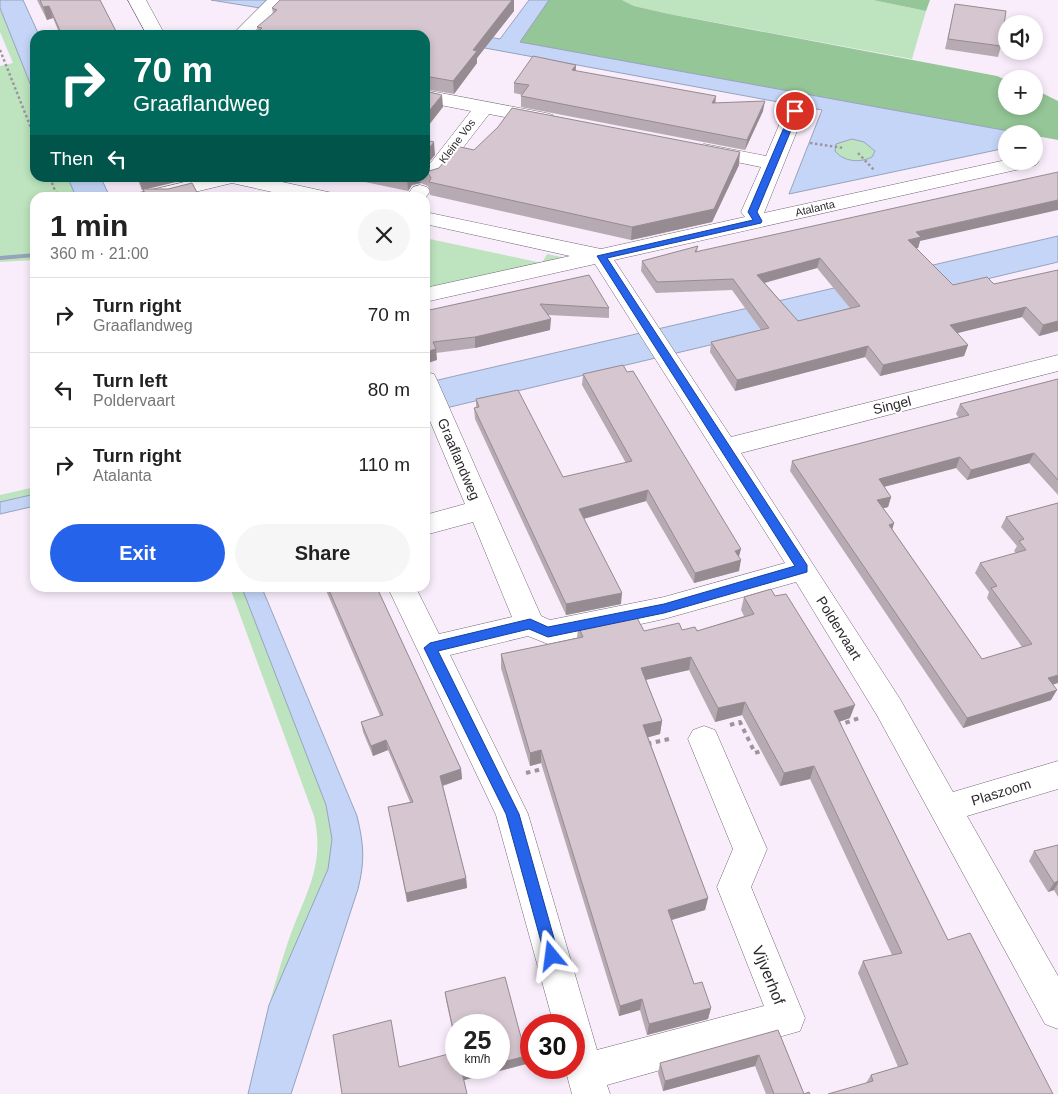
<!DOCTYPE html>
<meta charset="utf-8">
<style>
body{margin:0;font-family:Arial,sans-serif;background:#f6f6f6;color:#222;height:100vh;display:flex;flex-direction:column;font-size:19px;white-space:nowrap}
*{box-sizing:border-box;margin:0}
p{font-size:16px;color:#767676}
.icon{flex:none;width:28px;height:28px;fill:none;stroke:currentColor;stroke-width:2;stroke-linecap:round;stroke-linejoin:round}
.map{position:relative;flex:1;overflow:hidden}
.sheet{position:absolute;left:30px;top:192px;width:400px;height:400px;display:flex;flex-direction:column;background:#fff;border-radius:15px;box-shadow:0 2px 8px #0003}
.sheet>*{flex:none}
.hud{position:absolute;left:30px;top:30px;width:400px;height:152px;border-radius:15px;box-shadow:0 2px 8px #0003;background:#00695c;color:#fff;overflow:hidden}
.tools{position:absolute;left:998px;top:15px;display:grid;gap:10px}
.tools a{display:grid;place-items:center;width:45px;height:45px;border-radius:50%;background:#fff;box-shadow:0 2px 8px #0003;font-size:25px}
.speed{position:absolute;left:445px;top:1014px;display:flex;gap:10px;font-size:25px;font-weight:700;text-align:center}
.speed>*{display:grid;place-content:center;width:65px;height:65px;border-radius:50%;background:#fff;box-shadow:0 2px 8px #0003;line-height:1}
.speed small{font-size:12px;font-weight:400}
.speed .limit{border:8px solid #d22;background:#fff;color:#111}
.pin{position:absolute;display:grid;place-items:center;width:42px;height:42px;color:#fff;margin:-21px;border:2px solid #fff;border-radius:50%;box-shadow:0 1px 5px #0007}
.me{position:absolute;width:55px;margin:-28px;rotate:344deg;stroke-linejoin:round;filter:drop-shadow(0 0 4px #0008)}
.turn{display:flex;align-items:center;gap:18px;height:105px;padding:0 20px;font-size:22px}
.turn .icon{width:65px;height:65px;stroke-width:2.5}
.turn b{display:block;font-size:35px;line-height:42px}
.then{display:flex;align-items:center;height:48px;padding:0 20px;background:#0003;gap:10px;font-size:19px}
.round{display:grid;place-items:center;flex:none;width:52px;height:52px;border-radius:26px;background:#f6f6f6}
.summary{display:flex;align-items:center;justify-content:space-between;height:85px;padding:0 20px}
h1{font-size:30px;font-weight:700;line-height:38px}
.primary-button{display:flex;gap:10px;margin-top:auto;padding:10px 20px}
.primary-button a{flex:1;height:58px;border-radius:30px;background:#2563eb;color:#fff;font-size:20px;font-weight:700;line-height:58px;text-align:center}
.primary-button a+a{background:#f6f6f6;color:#222}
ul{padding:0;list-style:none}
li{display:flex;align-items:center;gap:15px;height:75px;padding:0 20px;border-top:1px solid #e0e0e0}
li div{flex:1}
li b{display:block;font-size:19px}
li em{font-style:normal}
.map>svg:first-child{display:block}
.green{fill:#bde4be}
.forest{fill:#95c697}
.water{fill:#c4d5f7;stroke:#97a2bb;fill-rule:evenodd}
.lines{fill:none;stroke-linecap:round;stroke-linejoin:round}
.stream{fill:#97a2bb;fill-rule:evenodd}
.minor-casing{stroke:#726874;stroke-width:1}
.path-far1{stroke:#9d949e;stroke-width:2.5;stroke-dasharray:2.5 2.5;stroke-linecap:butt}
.path{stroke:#9d949e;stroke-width:4;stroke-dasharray:4.5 4.5;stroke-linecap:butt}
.minor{fill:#fff;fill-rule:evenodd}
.wall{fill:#b8aab2;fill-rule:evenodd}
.shaded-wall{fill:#968b91}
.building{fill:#d6c6cf;stroke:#968b91;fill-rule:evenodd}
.route{fill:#2563eb;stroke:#184099}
.labels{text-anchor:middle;stroke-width:4;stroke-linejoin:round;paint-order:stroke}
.far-street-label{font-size:11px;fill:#2e2a2f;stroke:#fff}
.street-label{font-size:14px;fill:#2e2a2f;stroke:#fff}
.near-street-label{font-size:16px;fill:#2e2a2f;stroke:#fff}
</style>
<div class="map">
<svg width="1058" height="1094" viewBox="0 0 1058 1094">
<rect width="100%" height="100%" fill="#f9edfb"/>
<!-- green -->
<g class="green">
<path d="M622,0h251l53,11 -14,48 -243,-45 -35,-8z"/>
<path d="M0,8l35,88v82h33l8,19 -41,1v62l-35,2v-196l13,-3 -13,-31z"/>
<path d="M852,139l12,3 11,9 -3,6c-12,6 -28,5 -37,-6l1,-7z"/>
<path d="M425,238l117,25 5,-9 24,5 -146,32z"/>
<path d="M35,487v7l-35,8v-7z"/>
<path d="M230,588h12l84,217 6,34 -4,30 -59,136c6,-21 12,-43 19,-63 16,-47 38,-75 26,-126z"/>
</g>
<!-- forest -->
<g class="forest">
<path d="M549,0h73l12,6 35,8 328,62 9,4v26h28v-17l24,12v39l-539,-98z"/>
<path d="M873,0h57l-4,11z"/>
</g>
<!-- water -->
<g class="water">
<path d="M0,0h23l16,35h-4v61l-35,-88z"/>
<path d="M211,0h76l213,39 29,-39h20l-29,42 505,92h-19v14l-217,46 33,-84 -397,-73v-2zM852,139l12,3 11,9 -3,6c-12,6 -28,5 -37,-6l1,-7z"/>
<path d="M68,178h33l9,19h-34z"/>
<path d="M1058,236v26l-633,151v-30z"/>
<path d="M35,494v12l-35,8v-12z"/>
<path d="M242,588h20l95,228c7,29 8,45 1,73l-67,205h-43l21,-89 59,-136 4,-30 -6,-34z"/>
</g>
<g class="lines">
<!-- stream -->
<path class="stream" d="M35,253v4l-35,3v-4z"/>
<!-- minor casing -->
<g class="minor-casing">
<g id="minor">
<path d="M128,0h18l19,35h-18z"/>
<path d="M267,0h19l-35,35h-19z"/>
<path d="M425,90l121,23 7,2 3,4 -3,4 -7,2 -57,-11 -51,66 -7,2 -9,-4h3v-8l46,-59 -46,-9z"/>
<path d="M795,105l7,2 3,4 -41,102 242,-53 28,1v-5l5,5 -3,4 -7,2 -415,93 117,177 327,-82v16l-317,82 159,246 53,93 105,-31v28l-91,27 91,160v53l-13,-5 -167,-307 -82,-135 -132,37 -116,25 -20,-8 -78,19 78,159 69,236 167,-44 -47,-119 16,-38 -45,-110 5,-9 11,-4 11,4 52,119 -16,38 54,131 -5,13 -193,54 3,9h-38l-7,-26h9v-43h-20l-58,-210 -108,-227h28l23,46 73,-17 -39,-95 -48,13v-20l40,-11 -40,-95v-37l9,2 3,6 104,236 9,4 114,-23 121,-34 -190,-299 -170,38v-14l145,-32 -145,-32v-12l176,37 144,-32 -4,-5 20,-45 -64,-13 -3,-4 3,-4 7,-2 62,12 19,-45 3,-4z"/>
<path d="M201,178h63l73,16 3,4h-41l-67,-15 -62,15h-38l3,-4z"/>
<path d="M420,185l7,2 3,4 -5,8 -20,-1 8,-11z"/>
</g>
</g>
<!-- path-far1 -->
<g class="path-far1">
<path d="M0,50l35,88"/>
<path d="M810,143l34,5"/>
<path d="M858,153l17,18"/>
<path d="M50,178l8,20"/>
</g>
<!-- path -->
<g class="path">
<path d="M730,725l10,-3 15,31 9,-3"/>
<path d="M837,726l22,-8"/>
<path d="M647,744l26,-6"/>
<path d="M526,773l20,-5"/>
</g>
<!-- minor -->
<use href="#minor" class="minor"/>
</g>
<!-- wall -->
<g class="wall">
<path d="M37,0h63l18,35h-58l-7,-17 -6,2z"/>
<path d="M272,8l242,3 -37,47v5l-23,31 -29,-5v-54h-168v-2l1,-2 -1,-4 16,-13z"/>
<path d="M953,14l48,32 -3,11 -53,-8z"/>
<path d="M576,65v6l139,32 48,8 -18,39 -224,-43v-11l2,-1 -9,-2v-10z"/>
<path d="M474,150l265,15 -27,57 -81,18 -201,-45 -2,-9 -7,-3 -9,2 -4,6 -62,-13h79v-10l4,3 10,-3z"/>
<path d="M137,178h51v1l-41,10 53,9h-54l-2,-8h-2z"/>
<path d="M920,241l-2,7h-2l37,37 41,-1 64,-14v61l-19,5 -17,-19 -65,16 11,12 -4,11 -84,20 -15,-19 -130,34 -25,-39 1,-10 50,-12 -29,-40 -76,3 -15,-22 1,-10 56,-15 -1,5zM817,268l33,40 -52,13 -33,-38z"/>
<path d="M589,275l20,33v10l-61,-3 2,15 -75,18 -39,5 1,7 -12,-49z"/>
<path d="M583,374l156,183v14l-45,12 -48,-82 -62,18 37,85 -55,11 -91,-196 -1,-11h2v-9l87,78 63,-14 -44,-78z"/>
<path d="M1058,379v116l-29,-32 -62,17 -11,-12 -72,19 7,10 -3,10 -5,1 11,15 -2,6 90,130 40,-12 -35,-49 2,-6 -14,-19 5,-10 36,-10 -2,-2 3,-5 -16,-19 5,-10 52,-14 -5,182 -2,15 -88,28 -173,-257 2,-10 167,-43 -3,-4 4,-10z"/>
<path d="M325,588h52l84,181 1,10 -19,7 23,92 1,10 -60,14 -19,-95 22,-5 -22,-52 -15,6 -10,-24 -2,-10 19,-6z"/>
<path d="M744,597l106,121 -11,4 109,218 105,154 -187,-11 5,-8 27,-8 -40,-94 5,-12 29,-6 -82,-176 -30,7 -38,-71 -27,7 -26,-52 -43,10 16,41 -2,13 -12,3 60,161 -3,12 -34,10 23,64 17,24 -3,11 -61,16 -7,-25 -21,6 -78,-253 -11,3 -29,-98v-14l76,-15 1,-13 66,5 38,-1 15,1 47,-15 -3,-6z"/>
<path d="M1058,845v52l-4,-7 -6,2 -19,-31 5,-10z"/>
<path d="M445,992l81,64v8l-62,16 -64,-13 99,1 -43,-43v22l-10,-47z"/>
<path d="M778,1030l26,64h6h-44l-11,-28 -92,25 -5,-18 2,-10z"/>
</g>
<!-- shaded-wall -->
<g class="shaded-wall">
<path d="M512,0h2v11l-37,47v5l-23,31 -1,-13 20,-31z"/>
<path d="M49,6l4,12 -6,2 -4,-13z"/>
<path d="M576,65l-1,10 -3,-5z"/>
<path d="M442,95l1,12 -18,23v-14z"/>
<path d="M716,96l-1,10 -3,-3z"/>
<path d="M765,101l-2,10 -18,39 2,-10z"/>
<path d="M434,142l1,13 -10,12v-14z"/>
<path d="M740,152l-1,13 -27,57 -81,18 1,-13z"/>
<path d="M139,178h49v1l-46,11z"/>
<path d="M407,178h13l1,5 -9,2 -4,6z"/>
<path d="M1058,200v10l-138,31 -2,7 -13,3 3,-11 8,-8z"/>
<path d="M820,258l-3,10 -61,17 1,-10z"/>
<path d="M1026,307l-4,10 -76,19 4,-11z"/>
<path d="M551,319l-1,11 -75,18v-11z"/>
<path d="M1058,321v10l-19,5 4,-11z"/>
<path d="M968,345l-4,11 -84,20 3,-11z"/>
<path d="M868,346l-3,11 -130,34 2,-11z"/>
<path d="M436,349l1,11 -12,4v-12z"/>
<path d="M1034,453l-5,10 -62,17 4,-10z"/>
<path d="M960,457l-4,11 -81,21 4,-10z"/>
<path d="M648,490l-2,11 -67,19v-11z"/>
<path d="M891,497l-3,10 -14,4 3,-11z"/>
<path d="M894,523l-3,11 -2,-9z"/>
<path d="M741,549l-3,11 -3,-9z"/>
<path d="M741,560l-2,11 -45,12 1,-10z"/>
<path d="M622,593l-1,11 -55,11v-11z"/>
<path d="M691,657l-2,13 -49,11 1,-13z"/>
<path d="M1058,675v8l-15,5 5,-10z"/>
<path d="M1057,690l-6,10 -88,28 4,-10z"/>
<path d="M745,702l-3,13 -27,7 3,-14z"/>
<path d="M855,705l-5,13 -21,7 5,-14z"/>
<path d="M662,721l-2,13 -18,5 1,-14z"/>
<path d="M386,740l2,10 -15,6 -2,-10z"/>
<path d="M541,750v13l-11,3v-13z"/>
<path d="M814,766l-4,13 -30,7 4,-13z"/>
<path d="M461,769l1,10 -21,7 -1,-10z"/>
<path d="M466,878l1,10 -60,14 -1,-9z"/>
<path d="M1058,881v2l-4,7 -6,2 6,-9z"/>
<path d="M708,898l-3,12 -40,12 3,-12z"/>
<path d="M642,999l-2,11 -21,6 1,-10z"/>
<path d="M711,1008l-3,11 -61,16 2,-11z"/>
<path d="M759,1055l-4,11 -92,25 2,-10z"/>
<path d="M526,1056v8l-62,16 -1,-7 19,-5h17v-5z"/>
</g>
<!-- building -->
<g class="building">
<path d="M40,0h60l18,35h-56l-13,-29 -6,1z"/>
<path d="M280,0h232l-39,50 4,1 -24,30 -28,-5v-41h-155l-13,-2 5,-5 -5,-1 20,-17 -5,-2z"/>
<path d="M955,4l51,7 -5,35 -53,-7z"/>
<path d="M533,56l43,9 -4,5 144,26 -4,7 53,-2 -18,39 -226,-44 8,-11 -15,-2z"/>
<path d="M425,91l17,4 -17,21z"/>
<path d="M512,108l228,44 -26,57 -82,18 -203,-45 2,-4 -3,-5 -3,-1v-4l4,3 10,-3 17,-22 18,4 24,-23z"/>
<path d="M425,140l9,2 -9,11z"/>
<path d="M1058,172v28l-142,32 5,5 -13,3 45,45 34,-8 7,7 64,-14v51l-15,4 -17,-18 -76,18 18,20 -85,20 -15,-19 -131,34 -26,-38 58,-14 -36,-49 -76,3 -15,-21 56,-15 -3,6zM820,258l40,48 -62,15 -41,-46z"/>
<path d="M192,183l8,15h-53l-4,-9h25z"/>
<path d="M589,275l20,33 -69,-4 11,15 -76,18 -42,5 3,7 -11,3v-41z"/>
<path d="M623,365l4,7 6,-1 108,178 -6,2 6,9 -46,13 -47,-83 -69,19 43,84 -56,11 -92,-196 5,-1 -3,-8 42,-9 45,87 69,-16 -49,-87z"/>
<path d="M1058,379v101l-24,-27 -63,17 -11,-13 -81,22 12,18 -14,3 17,23 -5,2 93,134 50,-15 -41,-56 6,-2 -17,-23 46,-13 -7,-9 5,-2 -18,-22 52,-14v172l-10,3 9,12 -90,28 -175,-257 177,-46 -9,-11z"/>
<path d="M328,588h49l84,181 -21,7 26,102 -60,15 -18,-86 25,-5 -27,-62 -15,6 -10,-24 22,-7z"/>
<path d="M771,589l4,7 11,-2 69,111 -21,6 114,229 22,-7 83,161h-225l45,-13 -2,-6 37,-11 -45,-103 39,-8 -88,-187 -30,7 -39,-71 -27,6 -27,-51 -50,11 21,53 -19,4 65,173 -40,12 26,74 8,-2 9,26 -62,16 -7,-25 -22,7 -79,-256 -11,3 -29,-99 82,-17 -5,-11 57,-12 9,17 35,-8 3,7 13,-3 2,4 57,-17 -10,-17z"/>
<path d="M1058,845v36l-4,2 -20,-32z"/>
<path d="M505,977l21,79 -27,7v-38h-43v18l-11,-51z"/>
<path d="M391,1020l8,47 57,-15v16h5l6,26h-125l-9,-59z"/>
<path d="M778,1030l26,64 5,-2 1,2h-36l-15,-39 -94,26 -5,-18z"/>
<path d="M462,1068h20l-19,5z"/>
</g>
<!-- route -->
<path class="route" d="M795,108l4,3 -42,101 5,9 -1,2 -154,35 200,307v7l-143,41 -116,24 -19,-8 -91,22 81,163 40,142 -2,5 -5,2 -5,-2 -2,-5 -39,-142 -82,-166 6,-5 100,-24 18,8 116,-23 131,-38 -198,-310 156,-36 -5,-8 43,-101z"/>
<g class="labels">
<!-- far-street labels -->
<g class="far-street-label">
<text transform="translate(457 141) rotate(-53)" y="4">Kleine Vos</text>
<text transform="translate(815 208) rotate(-13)" y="4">Atalanta</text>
</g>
<!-- street labels -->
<g class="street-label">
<text transform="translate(892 405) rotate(-14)" y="5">Singel</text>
<text transform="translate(459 459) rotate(67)" y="5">Graaflandweg</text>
<text transform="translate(839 628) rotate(58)" y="5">Poldervaart</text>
<text transform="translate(1001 792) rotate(-17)" y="5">Plaszoom</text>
</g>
<!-- near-street labels -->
<g class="near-street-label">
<text transform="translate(769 975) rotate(68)" y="6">Vijverhof</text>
</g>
</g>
</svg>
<div class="tools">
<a><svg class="icon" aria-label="sound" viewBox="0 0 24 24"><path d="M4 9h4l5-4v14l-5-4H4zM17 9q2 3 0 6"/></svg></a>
<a>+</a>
<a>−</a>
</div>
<div class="speed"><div>25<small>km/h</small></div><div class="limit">30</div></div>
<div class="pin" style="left:795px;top:111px;background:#d93025"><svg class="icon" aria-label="arrive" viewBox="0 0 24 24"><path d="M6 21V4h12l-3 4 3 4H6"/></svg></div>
<svg class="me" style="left:552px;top:956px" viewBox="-20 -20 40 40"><path d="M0-17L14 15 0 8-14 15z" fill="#2563eb" stroke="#fff" stroke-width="4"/></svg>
<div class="hud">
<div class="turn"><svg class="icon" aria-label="right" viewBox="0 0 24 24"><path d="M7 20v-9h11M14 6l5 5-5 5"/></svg><div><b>70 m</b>Graaflandweg</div></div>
<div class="then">Then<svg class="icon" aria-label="left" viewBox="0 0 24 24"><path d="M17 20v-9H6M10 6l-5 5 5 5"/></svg></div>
</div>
<section class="sheet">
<div class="summary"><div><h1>1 min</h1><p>360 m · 21:00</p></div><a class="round"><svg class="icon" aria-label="close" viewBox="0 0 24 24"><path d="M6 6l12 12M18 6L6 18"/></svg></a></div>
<ul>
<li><svg class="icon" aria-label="right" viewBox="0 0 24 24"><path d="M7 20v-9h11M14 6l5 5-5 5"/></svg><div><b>Turn right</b><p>Graaflandweg</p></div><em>70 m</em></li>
<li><svg class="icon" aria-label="left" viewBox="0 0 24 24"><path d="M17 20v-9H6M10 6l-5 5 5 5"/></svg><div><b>Turn left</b><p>Poldervaart</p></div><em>80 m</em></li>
<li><svg class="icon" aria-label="right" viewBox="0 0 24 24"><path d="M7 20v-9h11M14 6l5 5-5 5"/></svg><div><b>Turn right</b><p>Atalanta</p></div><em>110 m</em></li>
</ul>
<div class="primary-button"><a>Exit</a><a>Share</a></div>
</section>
</div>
